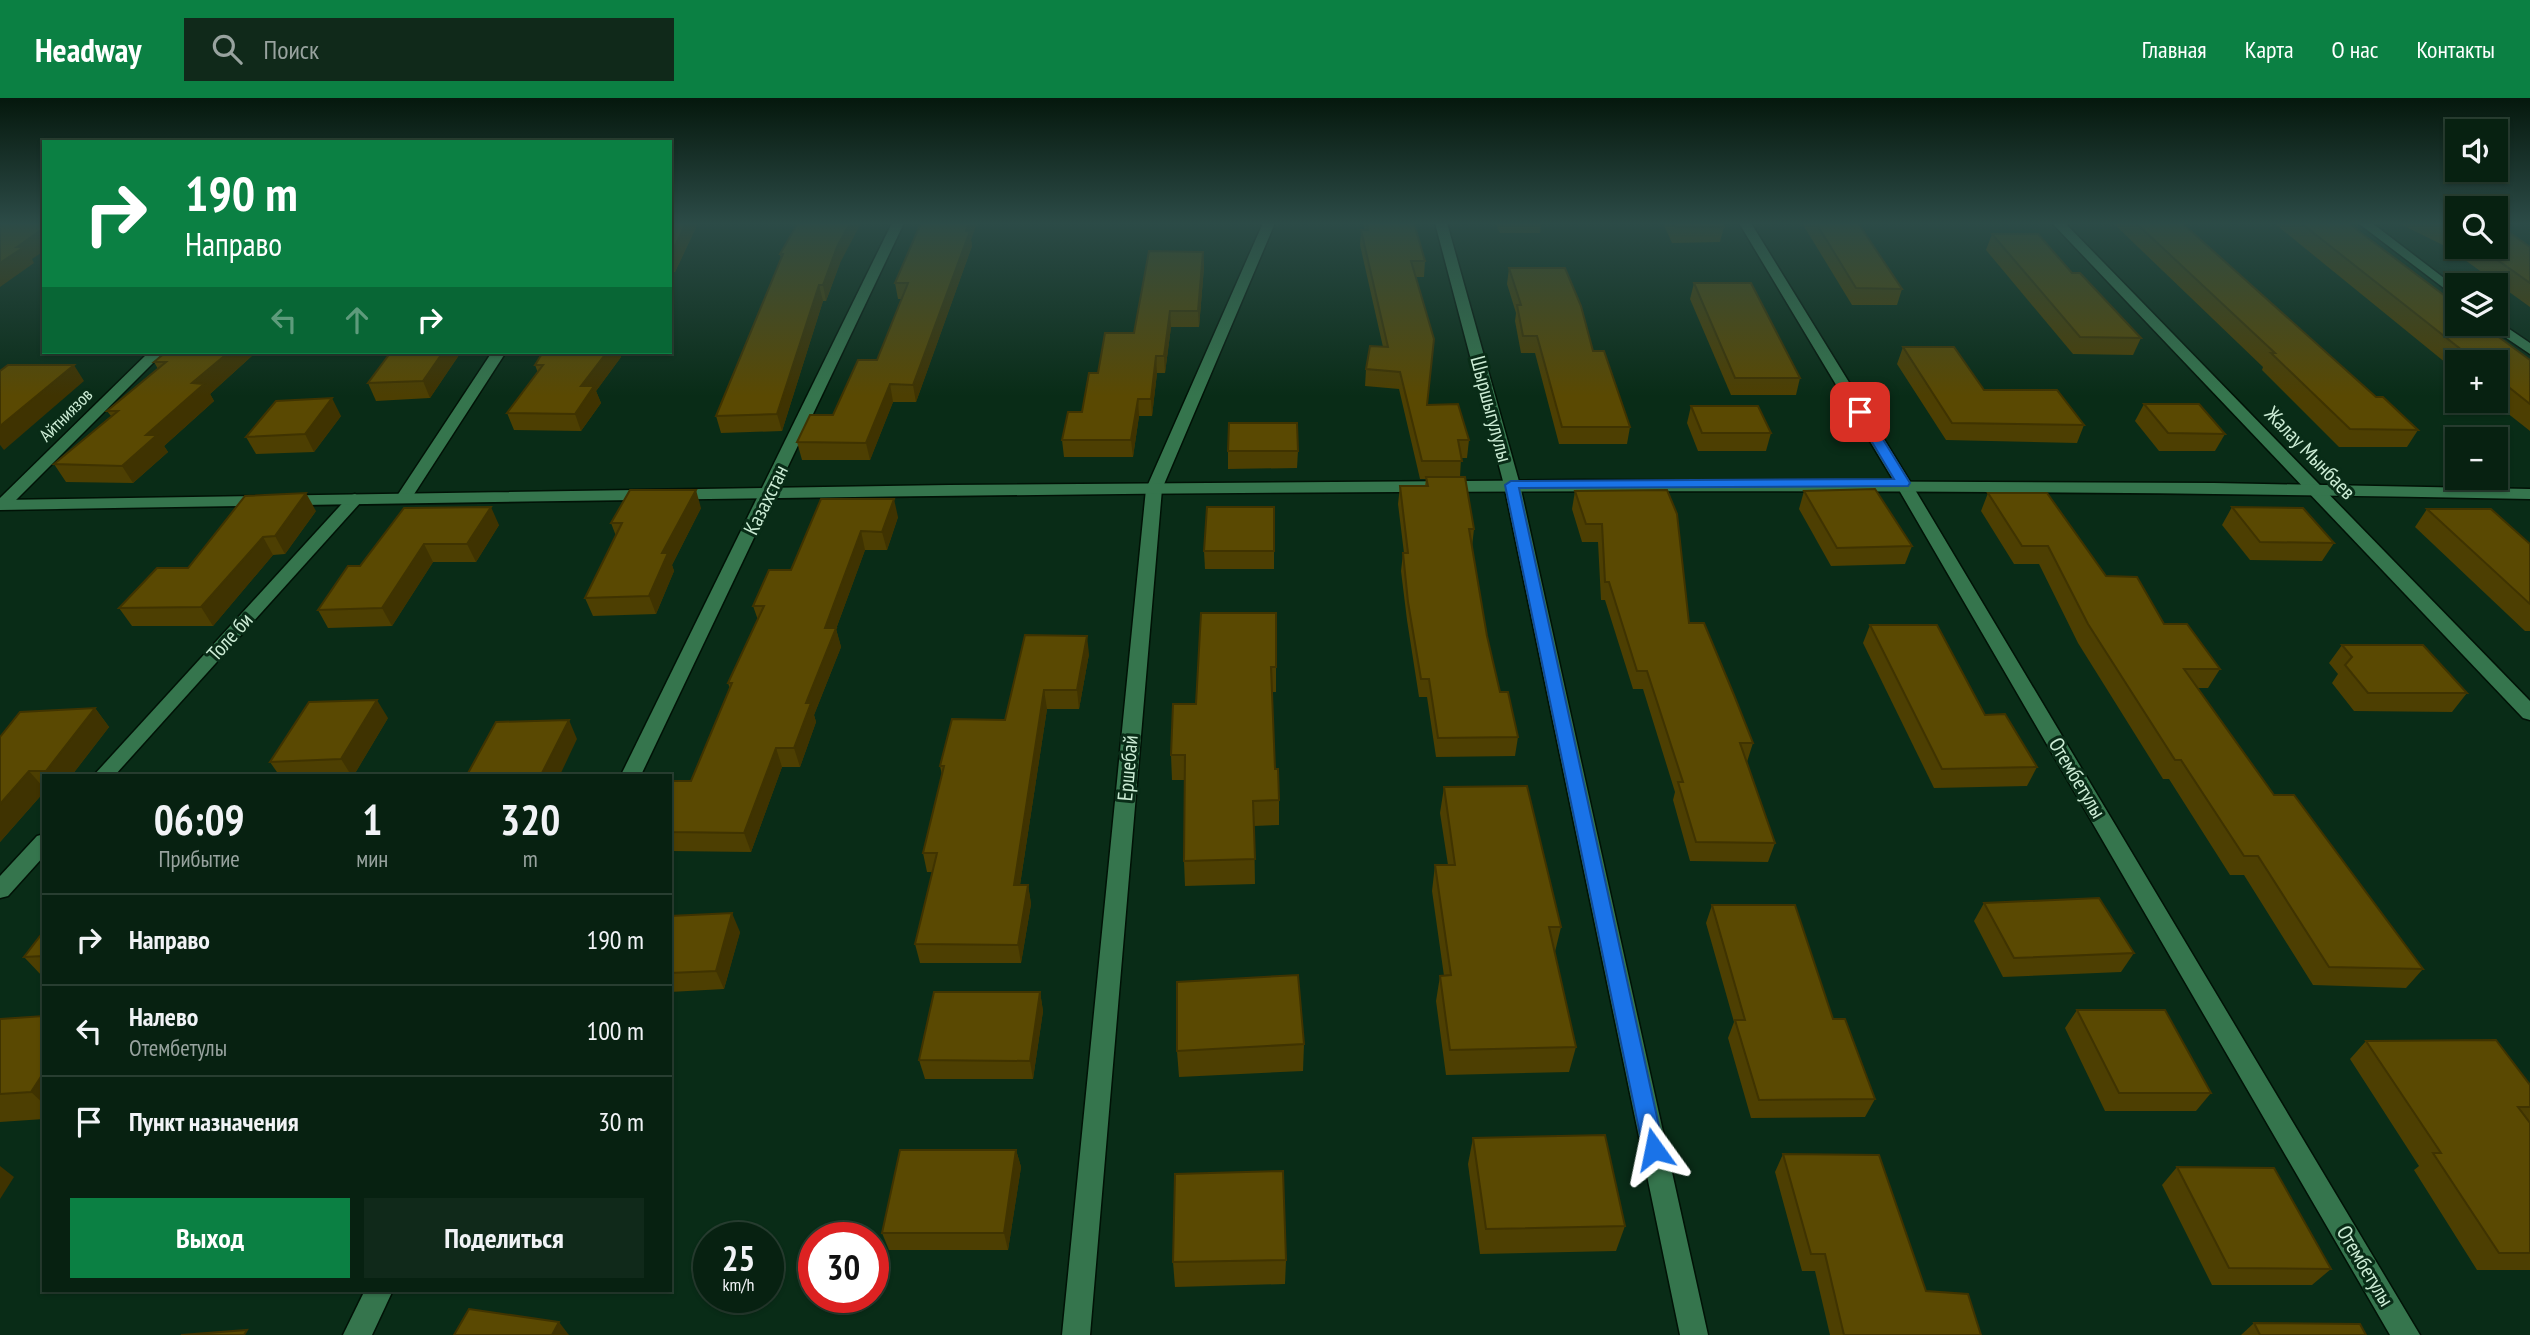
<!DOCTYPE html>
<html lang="ru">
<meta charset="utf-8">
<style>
body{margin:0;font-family:"PT Sans Narrow",sans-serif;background:#10291a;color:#f1f3f6;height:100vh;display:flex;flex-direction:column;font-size:26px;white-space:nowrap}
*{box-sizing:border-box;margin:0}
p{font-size:23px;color:#98a39f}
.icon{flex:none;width:38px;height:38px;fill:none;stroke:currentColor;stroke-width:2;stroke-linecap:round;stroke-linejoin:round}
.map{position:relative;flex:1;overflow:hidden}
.sheet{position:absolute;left:42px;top:676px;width:630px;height:518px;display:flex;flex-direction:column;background:#072111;border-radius:0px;box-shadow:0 2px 5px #0004,0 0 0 2px #283e31}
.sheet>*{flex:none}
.top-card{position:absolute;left:42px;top:42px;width:630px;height:214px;border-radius:0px;box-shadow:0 2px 5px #0004,0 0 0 2px #283e31;background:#0b8043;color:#fff;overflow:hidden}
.controls{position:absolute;left:2445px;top:21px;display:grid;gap:14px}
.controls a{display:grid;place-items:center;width:63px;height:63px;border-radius:0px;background:#072111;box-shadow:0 2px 5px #0004,0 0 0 2px #283e31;font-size:35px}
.speed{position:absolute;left:693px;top:1124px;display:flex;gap:14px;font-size:35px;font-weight:700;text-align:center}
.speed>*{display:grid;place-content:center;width:91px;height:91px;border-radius:50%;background:#072111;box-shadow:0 2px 5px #0004,0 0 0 2px #283e31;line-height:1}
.speed small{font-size:18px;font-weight:400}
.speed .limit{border:10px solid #d22;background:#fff;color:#111}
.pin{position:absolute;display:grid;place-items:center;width:60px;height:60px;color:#fff;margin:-30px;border-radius:14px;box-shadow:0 4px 10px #0006}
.me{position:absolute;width:77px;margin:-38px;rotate:348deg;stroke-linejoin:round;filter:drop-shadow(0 0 5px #0008)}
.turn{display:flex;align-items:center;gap:24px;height:147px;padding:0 28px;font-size:32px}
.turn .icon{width:91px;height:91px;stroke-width:2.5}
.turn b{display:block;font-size:49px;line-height:60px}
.lanes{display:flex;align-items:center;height:66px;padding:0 28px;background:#0003;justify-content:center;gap:35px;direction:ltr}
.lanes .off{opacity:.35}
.eta{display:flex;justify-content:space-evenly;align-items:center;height:119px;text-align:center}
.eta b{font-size:42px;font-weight:700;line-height:49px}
.action{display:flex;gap:14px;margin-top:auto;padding:14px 28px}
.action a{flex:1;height:80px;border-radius:0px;background:#0b8043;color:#fff;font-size:28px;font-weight:700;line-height:80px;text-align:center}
.action a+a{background:#10291a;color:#f1f3f6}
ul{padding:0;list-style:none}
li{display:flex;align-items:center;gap:21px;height:91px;padding:0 28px;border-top:2px solid #283e31}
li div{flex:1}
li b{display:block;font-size:26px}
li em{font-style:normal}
header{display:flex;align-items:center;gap:42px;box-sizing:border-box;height:98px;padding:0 35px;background:#0b8043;color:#fff}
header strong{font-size:33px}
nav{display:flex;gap:38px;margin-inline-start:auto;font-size:24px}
.search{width:490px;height:63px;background:#10291a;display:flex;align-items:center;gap:18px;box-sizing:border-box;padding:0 24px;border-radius:0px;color:#98a39f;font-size:26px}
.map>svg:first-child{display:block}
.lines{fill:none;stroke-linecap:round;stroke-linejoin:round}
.minor-casing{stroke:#011206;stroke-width:3}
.tertiary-casing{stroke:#011206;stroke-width:3}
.minor{fill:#35754d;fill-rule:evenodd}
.tertiary{fill:#35754d;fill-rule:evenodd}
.wall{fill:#4d3f02}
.shaded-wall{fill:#3f3301}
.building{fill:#5a4902;stroke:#3f3301;stroke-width:2}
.route{fill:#1a73e8;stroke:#114b97;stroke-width:2}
.labels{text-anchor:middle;stroke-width:6;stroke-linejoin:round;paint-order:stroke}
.far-street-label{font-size:18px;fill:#ccecd5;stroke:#092c17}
.street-label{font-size:21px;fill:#ccecd5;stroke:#092c17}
</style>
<header>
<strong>Headway</strong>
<div class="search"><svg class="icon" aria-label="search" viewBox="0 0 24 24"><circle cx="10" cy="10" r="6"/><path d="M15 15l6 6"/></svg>Поиск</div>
<nav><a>Главная</a><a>Карта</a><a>О нас</a><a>Контакты</a></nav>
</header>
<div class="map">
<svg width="2530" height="1237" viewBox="0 0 2530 1237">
<rect width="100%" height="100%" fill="#092c17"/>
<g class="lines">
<!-- minor casing -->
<g class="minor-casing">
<g id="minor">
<path d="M892,125h12l-263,552h-20z"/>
<path d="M1263,125h12l-113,266 -72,846h-28l84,-846z"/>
<path d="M1435,125h12l73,262 188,850h-28l-176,-850z"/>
<path d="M1739,125h12l160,260 509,852h-30l-495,-852z"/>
<path d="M2052,125h13l465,478v19l-7,-2z"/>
<path d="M2358,125h14l85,65v10z"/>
<path d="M2496,222l34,23v11l-40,-27 -2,-3h8z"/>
<path d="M149,254h15l-156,156 -8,1v-11z"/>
<path d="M492,254h14l-97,150h-12l-2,-3z"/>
<path d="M355,396l8,5 -2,3 -246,273h-21l255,-279z"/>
<path d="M44,736v22l-36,40 -8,2v-22l37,-40z"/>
<path d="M365,1192h28l-21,45h-29z"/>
</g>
</g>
<!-- tertiary casing -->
<g class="tertiary-casing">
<path id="tertiary" d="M1581,382l633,3 316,6v10c-844,-17 -1687,-3 -2530,11v-10l949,-15z"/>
</g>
<!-- minor -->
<use href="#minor" class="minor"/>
<!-- tertiary -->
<use href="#tertiary" class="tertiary"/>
</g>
<!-- wall -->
<g class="wall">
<path d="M670,125h28l-23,49h-5z"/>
<path d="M1363,125h51l11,38 -1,16h-9l12,128 42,35 -2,18h-6l-1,19 14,52 -2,18 15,89 13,56 18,45 -3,19 -79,1 -9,-60h-8l-12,-77 -6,-49 2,-18h1l-6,-49 2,-18h25l1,-7h-6l-21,-90 -34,-3 1,-17 17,-22 -23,-102 1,-15h4z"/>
<path d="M1495,125h46l-1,10h-40z"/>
<path d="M1663,125h59l2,4 -4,15 -48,1z"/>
<path d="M1802,125h56l44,66 -5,16h-45z"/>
<path d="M2113,125h69l194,174 42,33 -11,17h-68l-77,-77 1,-3z"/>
<path d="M2274,125h74l182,137v71l-38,-30h4v-39h-39v10z"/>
<path d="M2398,125h59v24h73v60l-83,-60z"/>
<path d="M1992,136l80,39 69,65 -8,17 -60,-1 -87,-104z"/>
<path d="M971,142l1,6 -56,156h-23l-23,58h-68l-5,-18 36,-27 44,-55 25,-61h-4l-3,-16z"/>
<path d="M1203,154l1,15 -5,60h-28l-6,46h-8l-5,43h-13l-6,41h-69l-2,-17 20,-28 16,-39 36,-40z"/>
<path d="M780,156l60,9 -14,38h-3l-41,130 -61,2 -5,-17 65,-157z"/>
<path d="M1509,170l84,83 37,76 -3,17h-68l-24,-91h-14l-6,-32 1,-8 -9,-29z"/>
<path d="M1694,185l106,95 -4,17h-65l-41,-96z"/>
<path d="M1903,249l81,43 100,35 -7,18 -131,-3 -49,-76z"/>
<path d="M391,254h70l-31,46 -54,3 -8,-18z"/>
<path d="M543,254h76l2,5 -25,34 5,12 -20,28 -67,-1 -7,-17 31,-40 -3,-8z"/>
<path d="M254,256l-44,40 4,7 -50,45 4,6 -35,31 -67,-1 -12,-18 57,-48 -4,-5 51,-42 -4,-7z"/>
<path d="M2144,306l81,30 -10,17h-56l-24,-30z"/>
<path d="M1691,308l80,27 -5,18h-68l-11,-28z"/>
<path d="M341,318l-27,36 -58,2 -10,-17z"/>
<path d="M1228,353h70l-1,17 -69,1z"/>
<path d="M1575,393l114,132 64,120 -6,19 28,81 -7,19 -78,-1 -17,-61 2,-8 -32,-103h-10l-28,-89h-4l-3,-58h-16l-10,-33z"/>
<path d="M1804,393l108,55 -7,18 -74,2 -32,-57z"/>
<path d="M1988,395l118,83 114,93 -12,19h-11l77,107 149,174 -17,19 -93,-3 -69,-110h-14l-61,-96h-6l-85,-136 -39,-79h-25l-33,-53z"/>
<path d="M821,401l77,18 -11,33h-22l-29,79 5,18 -27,68 2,7 -16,45h-18l-31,85 -81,-1v-66l21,-4 39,-92 -2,-6 30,-63 -5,-14 38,-36z"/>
<path d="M1274,409v62h-69l-1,-18z"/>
<path d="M2232,409l102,36 -12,18 -72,-1 -28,-35z"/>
<path d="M404,410l95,17 -23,37h-43l-41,64 -64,2 -10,-18 42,-44z"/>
<path d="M701,410l-29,57 2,6 -18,43 -63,2 -8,-18 31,-62 -5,-13z"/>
<path d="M2427,411l103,35v87h-5l-110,-104z"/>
<path d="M316,413l-31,43 -12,1 -60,71h-81l-13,-18 69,-40z"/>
<path d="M1276,515v79h-4l3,77 4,31v25l-25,1 1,58 -70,2 -1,-25 1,-81h-13l-1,-25z"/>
<path d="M1870,527l115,90 52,52 -10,19 -93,2 -71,-145z"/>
<path d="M2342,547l125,48 -15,19 -98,-1 -22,-28 6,-9 -9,-11z"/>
<path d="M1089,556l-10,55h-32l-27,176h8l3,19 -10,59h-101l-5,-19 17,-72h-5l-4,-19 19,-78 -2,-9 65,-46z"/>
<path d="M95,610l14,19 -37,48h-28v17l-44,50v-105z"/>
<path d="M388,620l-34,57h-75l-9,-13z"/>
<path d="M1444,689l117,140 -6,25 21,95 -7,25 -123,3 -10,-74 4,-25h4l-12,-85 3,-26h13l-8,-52z"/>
<path d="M1984,805l150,50 -13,19 -118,5 -29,-56z"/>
<path d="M1712,807l121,114 42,80 -10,18 -114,1 -23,-80 6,-16 -28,-99z"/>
<path d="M670,818l70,16 -16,57 -54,3z"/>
<path d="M44,833v45h-2l-18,-19z"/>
<path d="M1040,894l3,19 -10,68h-108l-6,-19z"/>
<path d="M2077,912l134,83 -15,18h-91l-40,-83z"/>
<path d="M44,918v103l-44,3v-103z"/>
<path d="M2366,943l164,44v36l-1,1 1,1v147h-53l-63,-100 5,-4 -69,-107z"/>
<path d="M1304,946l-1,27 -124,6 -2,-26z"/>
<path d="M1473,1040l152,88 -9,25 -136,3 -12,-90z"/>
<path d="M1016,1052l5,17 -13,83h-119l-7,-17z"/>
<path d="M1783,1056l143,137 55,44h-151l-15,-64h-13l-27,-99z"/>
<path d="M2177,1069l154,102 -19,16h-100l-50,-100z"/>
<path d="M1286,1162l-1,24 -110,3 -2,-25z"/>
<path d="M2254,1225l112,12h-125z"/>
</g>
<!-- shaded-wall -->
<g class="shaded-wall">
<path d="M686,125h12l-23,49 -5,-16z"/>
<path d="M850,125h11l-21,40 -14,38 -3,-16 14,-38z"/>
<path d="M969,125h8l-6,17 1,6 -56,156 -3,-17z"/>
<path d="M44,130v23l-12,8 2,4 -34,24v-24l17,-16z"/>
<path d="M1203,154l1,15 -5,60 -1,-16z"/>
<path d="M819,187l4,16 -41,130 -5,-17z"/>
<path d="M1170,213l1,16 -6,46 -1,-17z"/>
<path d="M229,254h23l2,2 -44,40 4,7 -50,45 4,6 -35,31 -11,-17 24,-31 46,-52z"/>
<path d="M443,254h18l-31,46 -7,-17z"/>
<path d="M607,254h12l2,5 -25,34 5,12 -20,28 -6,-17 6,-28z"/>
<path d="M1156,258l1,17 -5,43 -1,-17z"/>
<path d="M74,267l10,16 -80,69 -4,-5v-19z"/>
<path d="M890,286l3,18 -23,58 -4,-17z"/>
<path d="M332,300l9,18 -27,36 -9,-18z"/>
<path d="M1138,301l1,17 -6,41 -2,-17z"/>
<path d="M696,392l5,18 -29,57 2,6 -18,43 -7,-18 13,-43z"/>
<path d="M306,395l10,18 -31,43 -10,-18z"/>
<path d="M894,401l4,18 -11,33 -5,-18z"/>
<path d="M491,409l8,18 -23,37 -9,-18z"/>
<path d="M861,433l4,19 -29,79 5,18 -27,68 2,7 -16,45 -6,-19 31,-120z"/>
<path d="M263,439l10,18 -60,71 -12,-19z"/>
<path d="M424,446l9,18 -41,64 -10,-18z"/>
<path d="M1087,538l2,18 -10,55 -2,-19z"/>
<path d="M1044,592l3,19 -30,195 -3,-19z"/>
<path d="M377,602l11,18 -34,57h-3l-10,-16z"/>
<path d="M95,610l14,19 -37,48h-22l-4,-4z"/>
<path d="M569,622l8,19 -17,36h-19z"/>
<path d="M776,650l6,19 -31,85 -7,-19z"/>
<path d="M29,673l15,17v4l-44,50v-38z"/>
<path d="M1028,787l3,19 -10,59 -3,-18z"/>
<path d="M732,815l8,19 -16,57 -8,-18z"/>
<path d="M1040,894l3,19 -10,68 -3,-18z"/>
<path d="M44,974v32l-13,-12z"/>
<path d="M1016,1052l5,17 -13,83 -4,-17z"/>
<path d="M0,1068l14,11 -14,22z"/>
<path d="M559,1224l10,13h-17z"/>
</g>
<!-- building -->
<g class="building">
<path d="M0,125h44v5l-27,19h7l-24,16z"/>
<path d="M670,125h16l-16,33z"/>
<path d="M798,125h52l-13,24 -14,38h-4l-42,129 -61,2 67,-162h-3z"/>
<path d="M921,125h48l-3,8h4l-57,154 -23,-1 -24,59 -69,-1 13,-27h23l25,-55h19l31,-77h-13z"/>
<path d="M1367,125h47l11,38h-14l23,78 -7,66 31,-1 11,36h-11l4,21h-40l-22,-89 -34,-3 4,-23 18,1 -27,-117h7z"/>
<path d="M1673,125h49l2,4h-49z"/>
<path d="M1816,125h42l44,66 -46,-1z"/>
<path d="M2136,125h46l194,174h7l35,33 -68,-1 -79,-76h4z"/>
<path d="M2301,125h47l109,82v19h24l49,36v44l-34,-27v-15h-19z"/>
<path d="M2439,125h18v9l-1,-1z"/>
<path d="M2496,125l34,24v36l-51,-36h17z"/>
<path d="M1992,136h46l34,39h8l61,65 -61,-1z"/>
<path d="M1149,153l54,1 -5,59h-28l-6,45h-8l-5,43h-13l-7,41h-69l6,-28h14l7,-39h9l7,-40h29z"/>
<path d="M1509,170h56l16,38 12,45h11l26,76h-68l-25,-91h-14l-6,-31h4z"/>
<path d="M1694,185h57l49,95h-65z"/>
<path d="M1903,249h51l30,43h73l27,35 -132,-2z"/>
<path d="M166,254h63l-37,31 12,1 -58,51h11l-35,31 -68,-2 64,-53h-11l59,-49h-12z"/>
<path d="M391,254h52l-20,29 -55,2z"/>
<path d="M543,254h64l-26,34h13l-19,28 -68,-1 36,-48h-8z"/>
<path d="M8,267h66l-74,61v-55z"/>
<path d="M332,300l-27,36 -59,3 30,-36z"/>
<path d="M2144,306h55l26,30 -57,-1z"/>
<path d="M1691,308h67l13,27h-69z"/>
<path d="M1229,325h68l1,28h-70z"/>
<path d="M1426,379h39l9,52h-5l18,107 13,56h8l10,45 -80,1 -9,-59h-8l-13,-77 -5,-49h5l-8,-67h28z"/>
<path d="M1875,391l37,57 -75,2 -33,-57z"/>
<path d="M630,392h66l-34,63h6l-19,43 -64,2 37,-75h-11z"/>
<path d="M1667,392l10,24 12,109h15l30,72 19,48h-13l35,100 -79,-1 -18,-60h5l-36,-111h-10l-28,-89h-4l-3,-58h-16l-11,-33z"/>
<path d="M306,395l-31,43 -12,1 -62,70 -82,1 38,-40h31l57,-72z"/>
<path d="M1988,395h59l59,83 31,1 27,47h23l33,45h-36l90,126h20l129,174 -94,-2 -71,-111h-14l-63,-96h-6l-87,-136 -40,-78h-26z"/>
<path d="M821,401h73l-12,33 -21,-1 -36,97h11l-30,75h5l-17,45h-18l-32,85 -74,-1v-47l2,-4h19l41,-98h-4l36,-77h-11l16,-36h22z"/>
<path d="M491,409l-24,37h-43l-42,64 -64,2 30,-44h12l44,-58z"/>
<path d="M1207,409h67v44h-70z"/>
<path d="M2232,409l71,1 31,35 -74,-1z"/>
<path d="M2427,411h64l39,35v60z"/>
<path d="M1201,515h75v54h-5l4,102h3l1,31 -26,1 2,58 -71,2 1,-106h-14l2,-51h23z"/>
<path d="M1870,527h67l48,90 20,-1 32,53 -95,2z"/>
<path d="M1025,537l62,1 -10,54h-33l-30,195h14l-10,60 -103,-1 22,-91h-14l21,-87h-4l12,-47 53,1z"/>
<path d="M2342,547h81l44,48h-99l-23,-28 7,-8z"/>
<path d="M377,602l-36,59 -71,3 39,-60z"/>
<path d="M95,610l-49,63h-17l-29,33v-67l20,-25z"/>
<path d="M569,622l-28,55h-74l29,-53z"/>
<path d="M1527,688l34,141h-12l27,120 -126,3 -10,-74 11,-1 -16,-110h20l-11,-78z"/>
<path d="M2099,800l35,55 -120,5 -30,-55z"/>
<path d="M1712,807h83l38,114h12l30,80 -116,1 -24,-80h10z"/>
<path d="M732,815l-16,58 -46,2v-57z"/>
<path d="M44,833v25l-20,1z"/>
<path d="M1298,877l6,69 -127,7v-69z"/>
<path d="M934,894h106l-10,69 -111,-1z"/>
<path d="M2077,912h88l46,83h-92z"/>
<path d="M44,918v56l-13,20 -31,2v-75z"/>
<path d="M2496,942l34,45v22h-12l12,16v130h-31l-66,-100h8l-75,-112z"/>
<path d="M1605,1037l20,91 -139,3 -13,-91z"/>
<path d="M900,1052h116l-12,83h-122z"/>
<path d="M1783,1056l96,1 47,136 42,3 13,41h-137l-19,-81h-14z"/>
<path d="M2177,1069l97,1 57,101 -102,-1z"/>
<path d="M1283,1073l3,89 -113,2 2,-88z"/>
<path d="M469,1211l90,13 -7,13h-98z"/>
<path d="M2254,1225l106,1 6,11h-106z"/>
<path d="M247,1232l-3,5h-63z"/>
</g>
<!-- sky -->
<linearGradient id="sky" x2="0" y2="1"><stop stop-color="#05180d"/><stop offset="0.42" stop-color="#2c4b47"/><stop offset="1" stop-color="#2c4b47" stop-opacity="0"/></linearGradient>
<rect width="2530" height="298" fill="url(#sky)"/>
<!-- route -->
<path class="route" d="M1855,312l11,2 44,71 -2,3 -389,2 145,661 -3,7 -7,3 -8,-3 -3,-7 -138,-664 6,-4 383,-2 -40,-67z"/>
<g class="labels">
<!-- far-street labels -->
<g class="far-street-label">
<text transform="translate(66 317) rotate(-45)" y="6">Айтниязов</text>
</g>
<!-- street labels -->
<g class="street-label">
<text transform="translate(1491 311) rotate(75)" y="7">Шыршыгулулы</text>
<text transform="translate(2310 355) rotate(46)" y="7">Жалау Мынбаев</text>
<text transform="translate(766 402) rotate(-64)" y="7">Казахстан</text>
<text transform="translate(230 539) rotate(-48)" y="7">Толе би</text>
<text transform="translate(1128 670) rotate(-85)" y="7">Ершебай</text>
<text transform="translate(2077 680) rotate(59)" y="7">Отембетулы</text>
<text transform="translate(2365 1168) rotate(59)" y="7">Отембетулы</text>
</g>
</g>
</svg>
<div class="controls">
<a><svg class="icon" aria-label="sound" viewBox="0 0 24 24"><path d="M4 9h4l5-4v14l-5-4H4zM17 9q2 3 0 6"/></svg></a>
<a><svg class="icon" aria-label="search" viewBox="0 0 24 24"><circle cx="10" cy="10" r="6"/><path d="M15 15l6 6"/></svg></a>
<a><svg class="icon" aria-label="layers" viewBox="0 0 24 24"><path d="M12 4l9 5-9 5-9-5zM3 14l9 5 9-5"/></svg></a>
<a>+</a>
<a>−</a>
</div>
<div class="speed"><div>25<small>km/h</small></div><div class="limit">30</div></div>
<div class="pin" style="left:1860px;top:314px;background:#d93025"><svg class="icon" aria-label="arrive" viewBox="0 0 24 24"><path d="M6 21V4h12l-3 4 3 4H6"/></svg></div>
<svg class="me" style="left:1654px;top:1051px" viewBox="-20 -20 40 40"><path d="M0-17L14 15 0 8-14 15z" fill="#1a73e8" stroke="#fff" stroke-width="4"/></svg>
<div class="top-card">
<div class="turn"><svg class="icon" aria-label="right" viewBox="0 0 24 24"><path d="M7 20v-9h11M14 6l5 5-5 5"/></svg><div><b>190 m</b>Направо</div></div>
<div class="lanes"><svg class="icon off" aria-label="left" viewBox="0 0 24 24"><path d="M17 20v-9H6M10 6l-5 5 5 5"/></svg><svg class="icon off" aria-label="ahead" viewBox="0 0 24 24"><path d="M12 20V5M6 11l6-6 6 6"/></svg><svg class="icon" aria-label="right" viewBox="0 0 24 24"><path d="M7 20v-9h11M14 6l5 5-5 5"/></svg></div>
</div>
<section class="sheet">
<div class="eta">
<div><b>06:09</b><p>Прибытие</p></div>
<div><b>1</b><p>мин</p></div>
<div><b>320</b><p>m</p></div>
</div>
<ul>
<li><svg class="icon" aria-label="right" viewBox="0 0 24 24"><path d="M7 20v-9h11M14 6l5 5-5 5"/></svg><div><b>Направо</b></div><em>190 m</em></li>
<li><svg class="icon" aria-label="left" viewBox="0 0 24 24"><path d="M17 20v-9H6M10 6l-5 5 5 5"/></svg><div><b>Налево</b><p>Отембетулы</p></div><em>100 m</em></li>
<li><svg class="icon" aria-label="arrive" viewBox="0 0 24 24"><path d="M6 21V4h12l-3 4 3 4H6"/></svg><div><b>Пункт назначения</b></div><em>30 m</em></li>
</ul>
<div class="action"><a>Выход</a><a>Поделиться</a></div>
</section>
</div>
